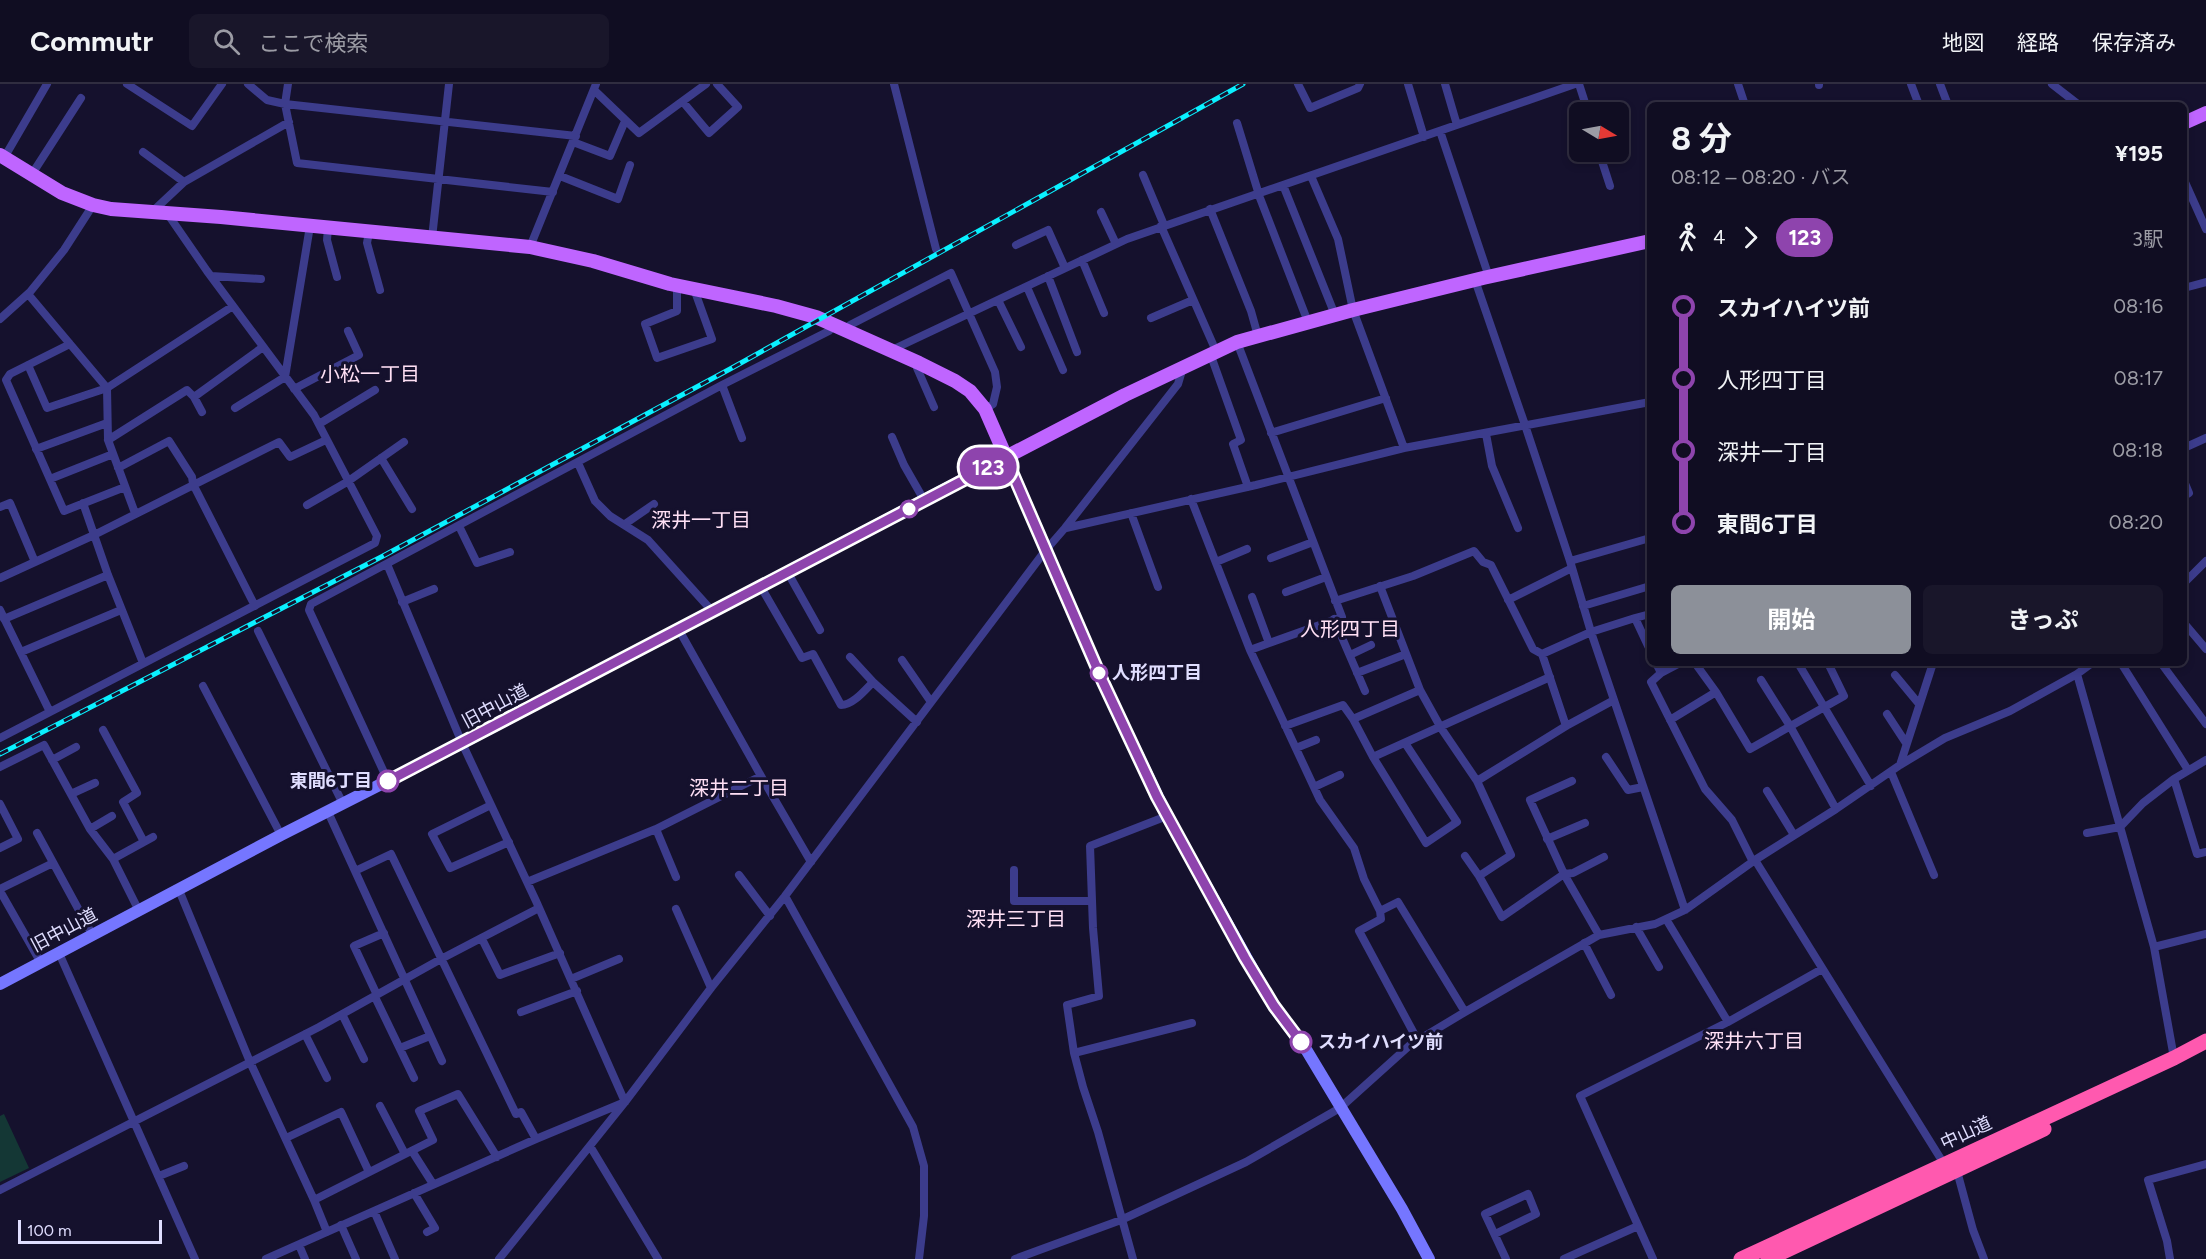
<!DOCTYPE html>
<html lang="ja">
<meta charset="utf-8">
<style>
:root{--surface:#100d22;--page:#19162a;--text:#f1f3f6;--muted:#9c9ca5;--line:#302d40;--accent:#8c9099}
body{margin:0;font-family:Figtree,"Noto Sans JP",sans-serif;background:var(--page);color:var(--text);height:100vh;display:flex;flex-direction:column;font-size:22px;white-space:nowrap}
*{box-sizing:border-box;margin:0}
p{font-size:20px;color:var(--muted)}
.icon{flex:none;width:33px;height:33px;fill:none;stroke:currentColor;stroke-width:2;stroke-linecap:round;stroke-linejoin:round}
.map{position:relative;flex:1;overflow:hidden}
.panel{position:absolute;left:1647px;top:18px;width:540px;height:564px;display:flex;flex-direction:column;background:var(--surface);border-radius:9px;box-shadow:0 3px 9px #0003,0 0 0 2px var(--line)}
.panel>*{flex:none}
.badge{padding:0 12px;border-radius:20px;font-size:21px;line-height:39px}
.needle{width:39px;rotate:100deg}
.tools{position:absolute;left:1569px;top:18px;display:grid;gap:12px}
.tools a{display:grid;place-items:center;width:60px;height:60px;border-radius:9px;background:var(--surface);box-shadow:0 3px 9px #0003,0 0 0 2px var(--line);font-size:30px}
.scale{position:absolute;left:18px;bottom:15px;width:144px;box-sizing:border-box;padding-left:6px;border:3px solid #e0deff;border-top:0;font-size:16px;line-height:21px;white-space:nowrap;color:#e0deff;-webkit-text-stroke:4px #15112d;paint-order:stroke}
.map>.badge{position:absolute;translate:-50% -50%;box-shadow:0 0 0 3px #fff}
.legs{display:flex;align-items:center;gap:9px;height:66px;padding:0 24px;font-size:20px}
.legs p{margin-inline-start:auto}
.head{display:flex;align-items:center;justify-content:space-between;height:102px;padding:0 24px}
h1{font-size:33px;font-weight:700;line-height:45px}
.cta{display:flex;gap:12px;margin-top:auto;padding:12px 24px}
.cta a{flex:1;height:69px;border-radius:9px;background:var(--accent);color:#fff;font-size:24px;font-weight:700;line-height:69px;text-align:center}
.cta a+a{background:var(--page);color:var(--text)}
ul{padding:0 24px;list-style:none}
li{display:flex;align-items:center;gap:21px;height:72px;font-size:22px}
li i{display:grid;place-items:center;width:9px;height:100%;margin:0 8px;background:currentColor}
li i::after{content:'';width:15px;height:15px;margin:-8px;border:4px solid;border-radius:50%;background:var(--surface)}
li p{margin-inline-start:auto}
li:first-child i{background:linear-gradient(#0000 50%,currentColor 0)}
li:last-child i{background:linear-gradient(currentColor 50%,#0000 0)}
header{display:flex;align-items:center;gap:36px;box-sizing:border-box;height:84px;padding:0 30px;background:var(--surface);border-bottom:2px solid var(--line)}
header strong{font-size:28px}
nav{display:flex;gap:33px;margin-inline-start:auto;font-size:21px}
.search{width:420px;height:54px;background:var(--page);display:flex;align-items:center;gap:15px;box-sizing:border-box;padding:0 21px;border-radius:9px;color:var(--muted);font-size:22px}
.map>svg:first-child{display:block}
.green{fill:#143735}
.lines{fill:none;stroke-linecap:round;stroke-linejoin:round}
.street{stroke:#3c3c8c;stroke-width:8}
.secondary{stroke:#7576ff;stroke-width:12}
.primary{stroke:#bf65ff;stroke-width:14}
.highway{stroke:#ff59af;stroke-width:15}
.rail-casing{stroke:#0af0ff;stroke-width:5}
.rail{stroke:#15112d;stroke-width:3;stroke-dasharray:9;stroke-linecap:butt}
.line-1-casing{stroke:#fff;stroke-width:14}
.line-1{stroke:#8e44ad;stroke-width:9}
.stop-1-dot{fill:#fff;stroke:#8e44ad;stroke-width:3}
.labels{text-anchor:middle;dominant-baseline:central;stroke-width:6;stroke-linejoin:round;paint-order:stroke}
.stop-label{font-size:18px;font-weight:bold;fill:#e0deff;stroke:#15112d;text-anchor:start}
.street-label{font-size:18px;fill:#e0deff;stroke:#15112d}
.neighbourhood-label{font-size:20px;fill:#ffe0f5;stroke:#15112d}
</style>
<header>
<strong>Commutr</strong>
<div class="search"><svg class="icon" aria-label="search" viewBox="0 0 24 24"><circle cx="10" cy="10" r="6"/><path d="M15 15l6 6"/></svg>ここで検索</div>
<nav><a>地図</a><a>経路</a><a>保存済み</a></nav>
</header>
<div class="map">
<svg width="2206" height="1175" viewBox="0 0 2206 1175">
<rect width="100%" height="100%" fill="#15112d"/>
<path class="green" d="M4,1030l25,54 -29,14v-66z"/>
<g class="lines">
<path class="street" d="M127,0l65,42 30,-42
M248,0l19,16 18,4 291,32
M288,0l-3,20 12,59 256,29
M894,0l42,165
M1298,0l12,24 48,-20 2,-4
M1408,0l16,53
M1445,0l12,41
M1579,0l9,28
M1738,0l7,21
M1819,0v1
M1911,0l8,21
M1940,0l8,21
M2052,0l27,21
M594,6l45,43 67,-49
M683,18l26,31 29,-26 -21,-23
M1237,39l23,75 48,124
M1440,47l49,146
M573,58l37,14 15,-35
M143,68l41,30
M1599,68l11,34
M4,74l43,-74
M32,90l49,-76
M1143,91l21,50
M560,92l58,23 12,-34
M1311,92l27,63 15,71 51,138
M2184,96l22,49
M1283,101l52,130
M1210,125l41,102 7,25
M152,128l32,-30 105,-60
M1101,128l15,32
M1161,142l55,125
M328,144l-1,12 10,37
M369,148l-2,11 13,47
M432,154l17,-154
M1016,161l32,-15 17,38
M530,163l66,-163
M1082,176l22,53
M211,192l50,3
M1048,192l29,76
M1475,196l50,145 45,136 21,71 94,278
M677,202v25l-32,13 12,34 55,-19 -18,-50
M1027,203l36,83
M2184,204l22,-6
M28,210l79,94 1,52 27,73
M998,216l23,47
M1151,234l42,-18
M0,235l30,-27 34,-42 29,-45
M845,246l5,-5 101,-52 44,99 2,15 -4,17 -8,5
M1237,258l105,275 -92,33
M70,260l-60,30 -4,6 58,131 61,-24
M894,267l2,-3 231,-109 448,-155
M1210,269l31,87 -8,4 15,43
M919,279l-2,5 17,39
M28,281l19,43 60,-20 126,-82
M722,301l20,53
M294,305l65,-34 -11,-24
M194,313l69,-50
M235,324l50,-31 25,-151
M319,340l56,-34
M1271,349l115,-35
M1486,350l6,32 26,62
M892,353l12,28 20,35
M108,356l79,-50 7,7 8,15
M2184,364l22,-10
M36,365l71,-26
M381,374l31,51
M578,379l17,38 15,15 38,24 65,72
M118,384l51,-27 23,36 1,7 62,122
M50,395l63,-25
M2184,397l5,12 -5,3
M1191,415l59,151 70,150 34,48 10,31 16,32 18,-9 67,110
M83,419l25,72 35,88
M307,421l40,-23 57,-40
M0,423l10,-4 25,59
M1131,429l27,74
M625,440l29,-20
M459,442l18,37 33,-11
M1066,444l190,-43 148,-37 246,-46
M1271,474l42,-16
M1570,477l80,-23
M1216,478l31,-13
M387,480l75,179 74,158 89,201
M788,489l32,57
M0,494l94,-43 185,-93 11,15 36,-17
M2184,499l22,-22
M1380,502l40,104 21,38 36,53
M761,503l41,71 11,-4 28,51c12,0 24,-15 32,-23
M1286,508l40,-15
M1252,513l17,46
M1508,516l64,-32
M1335,517l78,-25 61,-25 9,11 8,3 42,84 9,5 24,72
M402,518l32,-13
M1583,522l67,-20
M0,526l50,102
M1635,534l15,-4
M4,535l104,-44
M1334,535l31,72
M2184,539l22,26
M679,546l82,146
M258,547l85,173
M21,568l100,-42
M1542,570l49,-22 44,-14 15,32
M1350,571l21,-10
M850,573l23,25 44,40
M902,576l29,42
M1656,579l5,10 19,-10
M1695,579l21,29 34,57 94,-53 -16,-33
M1798,579l73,123
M2121,579l67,107
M2161,579l45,61
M1357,589l49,-19
M1661,589l-10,9 54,107 27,31 21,42
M2077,590l77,273 20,111
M1895,591l24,29
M1761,596l29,46 46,83
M203,602l78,149
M1887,630l19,29
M1353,635l67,-29
M1670,636l46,-28
M1285,642l58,-21 10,14 20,38
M103,646l34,63 -14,9 21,40
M0,654l375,-195 2,-7 -63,-121 -107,-144 -40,-58
M1405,659l52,79 -31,21 -53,-86 177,-80
M1296,664l20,-8
M1606,673l22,33 15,-3
M52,676l24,-13
M1900,681l33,-102
M0,683l44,-22 46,84 23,30 26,52
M1891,688l43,103
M2174,695l23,75 9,-2
M388,697l-79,-171 2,-6 411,-219 107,-54 5,-5
M1572,697l-42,19 34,74 35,61
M1314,703l26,-12
M1767,707l27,44
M71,710l24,-11
M0,720l18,35 -18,9
M491,721l-59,29 18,34 59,-26
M328,728l114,249
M90,745l22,-13
M656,745l20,48
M37,749l56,103
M2087,749l33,-6 23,-24 31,-24 32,-19
M1547,755l38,-16
M1465,772l14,20
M1604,773l-31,16 -9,1 -62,43 -23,-41 32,-21 -34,-74 89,-55 48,-26
M113,775l40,-22
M1755,776l189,304
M1014,786v31h78
M355,787l36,-17 125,260 5,-2 15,27
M739,791l31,41
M527,798l129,-53 105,-53 50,86
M0,805l53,-26
M179,806l71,172 64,138 13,32
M0,807l41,72
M785,812l128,231 11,39v50l-5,43
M676,825l35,79
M1380,827l1,8 -22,12 59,110
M1666,835l62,103
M1636,843l23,40
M482,855l18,36 60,-22
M1584,859l27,52
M2154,863l52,-13
M59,869l136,306
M571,895l48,-20
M377,911l-23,-49 30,-13
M375,913l39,81
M521,928l56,-21
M342,930l22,45
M305,950l22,44
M400,964l30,-12
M1074,969l118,-30
M380,1022l25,48
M286,1054l55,-26 28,60
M590,1062l68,113
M412,1067l21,33
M1957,1087l16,59 11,29
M159,1092l25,-10
M0,1106l319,-163 122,-68 98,-51
M414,1109l21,35 -8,4
M314,1116l119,-60 -14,-29 39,-17 39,63
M374,1127l21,48
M341,1141l15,34
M1495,1150l41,-20 -8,-20 -43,20 21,45
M299,1161l6,14
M266,1175l270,-120 89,-37
M499,1175l126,-157 86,-114 74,-92 260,-345 20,-23 113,-144 5,-17
M1015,1175l106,-39 125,-58 94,-54 70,-63 55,-33 134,-77 56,-11 30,-14 70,-50 81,-51 64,-44 45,-27 65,-27 67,-37 15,-11
M1133,1175l-35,-127 -15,-45 -9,-34 -7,-48 32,-9 -6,-68 -3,-82 77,-30
M1564,1175l74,-33
M1653,1175l-73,-163 148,-74 94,-53
M2170,1175l-3,-18 -19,-61 58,-16"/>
<path class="secondary" d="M0,900l281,-149 181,-92 544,-286 97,225 64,134 107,191 33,44 95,158 27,50"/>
<path class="primary" d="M2184,39l22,-10
M0,71l62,38 31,12 18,4 110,8 309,30 63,14 77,23 106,22 40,11 103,46 36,18 15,10 15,18 21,48 119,-62 112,-53 116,-32 130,-32 167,-37"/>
<path class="highway" d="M1741,1175l433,-201 32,-17
M1768,1175l276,-130"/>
<defs>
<path id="rail" d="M0,670l383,-198 347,-187 513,-285"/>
</defs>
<use href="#rail" class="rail-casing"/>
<use href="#rail" class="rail"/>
</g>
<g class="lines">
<defs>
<path id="line-1" d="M388,697l618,-323 97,224 54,115 88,161 29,48 27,36"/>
</defs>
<use href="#line-1" class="line-1-casing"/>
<use href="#line-1" class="line-1"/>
</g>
<g class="stop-1-dot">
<circle cx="909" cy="425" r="8"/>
<circle cx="1099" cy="589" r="8"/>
<circle cx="388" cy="697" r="10"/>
<circle cx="1301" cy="958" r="10"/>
</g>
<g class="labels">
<g class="stop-label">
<text x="1112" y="589">人形四丁目</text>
<text x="372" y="697" text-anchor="end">東間6丁目</text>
<text x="1318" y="958">スカイハイツ前</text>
</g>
<g class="street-label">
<text transform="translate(495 622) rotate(-28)">旧中山道</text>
<text transform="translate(64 846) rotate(-28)">旧中山道</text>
<text transform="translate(1966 1049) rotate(-25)">中山道</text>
</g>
<g class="neighbourhood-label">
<text x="370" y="290">小松一丁目</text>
<text x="701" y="436">深井一丁目</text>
<text x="1350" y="545">人形四丁目</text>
<text x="739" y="704">深井二丁目</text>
<text x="1016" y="835">深井三丁目</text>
<text x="1754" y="957">深井六丁目</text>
</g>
</g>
</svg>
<div class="tools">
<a><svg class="needle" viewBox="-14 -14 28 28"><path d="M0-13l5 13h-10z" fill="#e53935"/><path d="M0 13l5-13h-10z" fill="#9c9ca5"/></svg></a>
</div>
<div class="scale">100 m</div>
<b class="badge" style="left:988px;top:383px;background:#8e44ad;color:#fff">123</b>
<section class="panel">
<div class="head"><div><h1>8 分</h1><p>08:12 – 08:20 · バス</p></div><b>¥195</b></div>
<div class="legs"><svg class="icon" aria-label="walk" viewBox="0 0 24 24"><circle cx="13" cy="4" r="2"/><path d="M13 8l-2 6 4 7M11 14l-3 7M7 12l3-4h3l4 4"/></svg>4<svg class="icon" aria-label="forward" viewBox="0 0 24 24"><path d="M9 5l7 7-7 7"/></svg><b class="badge" style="background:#8e44ad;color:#fff">123</b><p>3駅</p></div>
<ul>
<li><i style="color:#8e44ad"></i><b>スカイハイツ前</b><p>08:16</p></li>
<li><i style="color:#8e44ad"></i><span>人形四丁目</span><p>08:17</p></li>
<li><i style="color:#8e44ad"></i><span>深井一丁目</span><p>08:18</p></li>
<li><i style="color:#8e44ad"></i><b>東間6丁目</b><p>08:20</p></li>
</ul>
<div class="cta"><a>開始</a><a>きっぷ</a></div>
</section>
</div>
